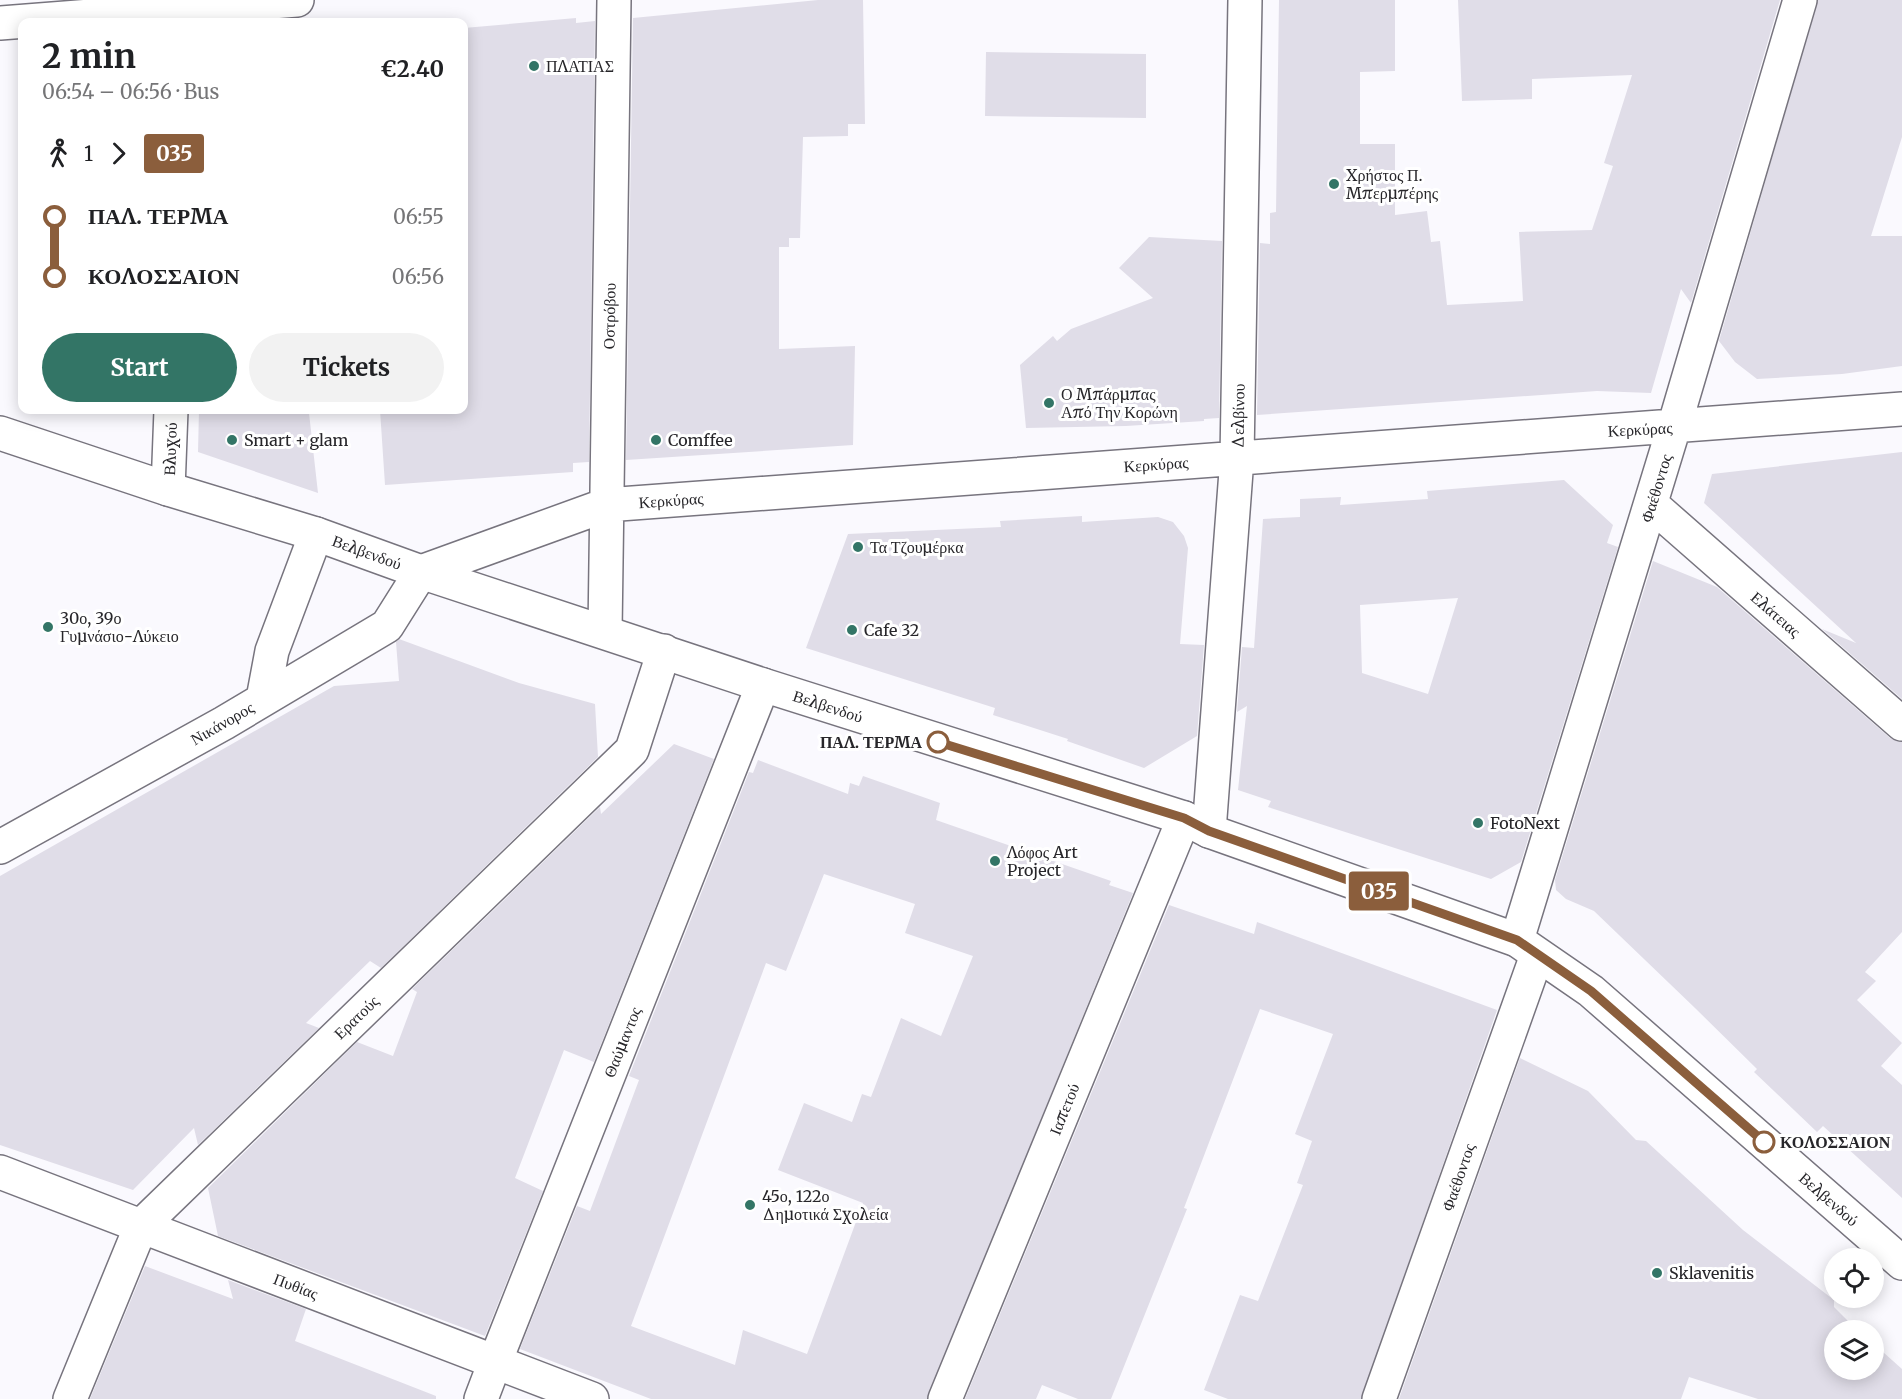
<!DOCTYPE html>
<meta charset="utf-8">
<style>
:root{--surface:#fff;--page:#f2f2f2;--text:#202124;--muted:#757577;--accent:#337566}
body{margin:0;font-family:Merriweather,serif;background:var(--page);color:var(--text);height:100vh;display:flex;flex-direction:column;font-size:22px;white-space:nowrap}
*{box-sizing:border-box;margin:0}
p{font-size:20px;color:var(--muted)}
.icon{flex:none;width:33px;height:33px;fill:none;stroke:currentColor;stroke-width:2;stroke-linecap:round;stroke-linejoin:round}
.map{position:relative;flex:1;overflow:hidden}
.sheet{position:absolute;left:18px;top:18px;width:450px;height:396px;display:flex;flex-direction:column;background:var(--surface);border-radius:12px;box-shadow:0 3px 15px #0003}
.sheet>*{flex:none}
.badge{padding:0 12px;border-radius:4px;font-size:21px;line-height:39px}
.buttons{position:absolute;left:1824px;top:1248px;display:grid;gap:12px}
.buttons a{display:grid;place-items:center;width:60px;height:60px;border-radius:50%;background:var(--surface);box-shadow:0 3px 15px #0003;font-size:30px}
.map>.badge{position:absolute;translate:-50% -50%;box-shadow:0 0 0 3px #fff}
.legs{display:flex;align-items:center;gap:9px;height:66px;padding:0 24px;font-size:20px}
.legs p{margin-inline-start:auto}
.summary{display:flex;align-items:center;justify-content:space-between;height:102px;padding:0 24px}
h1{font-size:33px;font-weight:700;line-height:45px}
.button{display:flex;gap:12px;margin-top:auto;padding:12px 24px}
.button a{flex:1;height:69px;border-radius:36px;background:var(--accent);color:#fff;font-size:24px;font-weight:700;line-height:69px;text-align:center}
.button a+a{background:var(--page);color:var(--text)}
ul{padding:0 24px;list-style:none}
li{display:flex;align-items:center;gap:21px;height:60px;font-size:22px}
li i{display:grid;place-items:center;width:9px;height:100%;margin:0 8px;background:currentColor}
li i::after{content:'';width:15px;height:15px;margin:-8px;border:4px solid;border-radius:50%;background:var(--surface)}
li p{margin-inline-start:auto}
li:first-child i{background:linear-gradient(#0000 50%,currentColor 0)}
li:last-child i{background:linear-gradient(currentColor 50%,#0000 0)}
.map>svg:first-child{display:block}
.building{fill:#e0dde8;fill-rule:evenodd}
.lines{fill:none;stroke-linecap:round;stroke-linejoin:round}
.pedestrian-casing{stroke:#77747e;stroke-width:36}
.minor-casing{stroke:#77747e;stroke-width:36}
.tertiary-casing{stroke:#77747e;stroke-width:36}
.pedestrian{stroke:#fff;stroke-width:33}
.minor{stroke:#fff;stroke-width:33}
.tertiary{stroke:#fff;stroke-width:33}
.line-1-casing{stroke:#fff;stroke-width:14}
.line-1{stroke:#8b5e3c;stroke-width:9}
.poi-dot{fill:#337566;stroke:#fff;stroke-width:2}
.stop-1-dot{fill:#fff;stroke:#8b5e3c;stroke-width:3}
.labels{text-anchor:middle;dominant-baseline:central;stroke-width:6;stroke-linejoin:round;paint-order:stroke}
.poi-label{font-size:16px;fill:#27262a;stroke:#fff;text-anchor:start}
.street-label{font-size:16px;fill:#27262a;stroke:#fff}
.stop-label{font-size:16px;font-weight:bold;fill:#27262a;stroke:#fff;text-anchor:end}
</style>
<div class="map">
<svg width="1902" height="1399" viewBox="0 0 1902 1399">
<rect width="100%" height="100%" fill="#faf9fe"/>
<path class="building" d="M818,0h45l2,124h-17v12l-45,1 -3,101h-11v9h-10v102l76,-3 -2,99 -227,15 7,-442z
M1279,0h116v71l-35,1v72h35v71l32,-4 4,31 9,-1 7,64 76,-4 -4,-69 73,-2 21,-64 -9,-3 28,-88 -100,4v20l-70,2 -4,-101h322l-89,303 -10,-14 -30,104 -54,-2 -340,24 3,-172 10,1v-31l6,-1z
M1818,0h84v137l-31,99h31v130l-60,8 -85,5 -22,-17 -16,-21z
M576,18v5l19,-2 -6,441 -16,1v9l-188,13 -5,-75h84v-382z
M986,52l160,2v64l-161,-2z
M1149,237l73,4 -3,177 -15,1v2l-78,5 -100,2 -6,-63 33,-29 4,5 14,-12 82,-31 -34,-30z
M199,410h95l1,3h14l9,80 -120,-41z
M1902,452v247l-80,-70 34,14 -152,-140 8,-29z
M1564,480l49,45 -6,18 11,4 -97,315 -30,17 -223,-72 3,-6 -33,-11 9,-84 -10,6 5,-65 12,1 9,-129 37,-2v-18l41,-2 -1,8 88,-6 -1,-8zM1458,598l-30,96 -66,-21 -2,-68z
M1082,516v6l76,-5 15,5 11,14 4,12 -8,96 24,1 -7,91 -53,32 -77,-27 1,-2 -75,-24 2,-7 -189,-60 42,-114 153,-7 -1,-6z
M1653,561l64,26 173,151 12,4v190l-37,40 11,9 -19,19 45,43 -21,23 21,19v113l-79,-72 -6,6 -63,-60 3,-3 -62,-61 -101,-97 -28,-12 -10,-9 -1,-10z
M399,639l120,44 76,21 3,53 -217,211 -11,-7 -64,62 13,5 -121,117 -4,-17 -61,62 -133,-45v-269l334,-190 65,-5 -3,-39z
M674,744l40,15 -120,303 -30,-12 -49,128 28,13 -58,145 -267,-100 -10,-48 149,-146 36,14 24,-64 -5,-3 188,-182 1,7z
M758,760l90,34 2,-11 9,3 4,-10 77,27 -4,17 175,61 -2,4 24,8 -206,506h-276l-131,-50 57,-143 13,5 49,-131 -10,-4 120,-304 4,1zM824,874l91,30 -10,29 68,23 -32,80 -40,-18 -30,79 -9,-3 -10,28 -48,-19 -26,67 85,33 -56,151 -64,-24 -8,35 -104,-39 135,-363 20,8z
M1169,905l85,29 3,-12 240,88 -136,389h-133l-24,-9 36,-95 18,6 45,-116 -6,-2 15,-42 -17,-7 38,-100 -73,-25 -76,199 3,1 -76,190h-33l-36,-14 -6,14h-71z
M1520,1058l68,33 48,49 10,1 97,89 91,70v7l23,23h-23v40h40v-26l28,25v30h-144l-69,-22 -8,22h-282z
M145,1266l88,33 -5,-19 78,29 -11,32 141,55v3h-346z"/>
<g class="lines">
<defs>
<path id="pedestrian" d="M263,699l9,-48 44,-117
M0,847l224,-124 163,-97 34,-54
M495,1362l268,-677"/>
<path id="minor" d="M0,23l297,-23
M168,489l3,-79
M1651,504l251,220
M421,572l185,-67 1296,-96
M605,632l9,-632
M1209,831l28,-373 8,-458
M1517,940l157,-513 126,-427
M0,1172l592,227
M70,1399l71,-173 491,-476 32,-99
M481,1399l14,-37
M945,1399l239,-581
M1379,1399l158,-444"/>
<path id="tertiary" d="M0,433l168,56 148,45 105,38 342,113 421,133 25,13 308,109 74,51 311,272"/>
</defs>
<use href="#pedestrian" class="pedestrian-casing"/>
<use href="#minor" class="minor-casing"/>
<use href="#tertiary" class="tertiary-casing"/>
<use href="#pedestrian" class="pedestrian"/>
<use href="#minor" class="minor"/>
<use href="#tertiary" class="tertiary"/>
</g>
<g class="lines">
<defs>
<path id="line-1" d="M938,742l246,76 25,13 308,109 74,51 173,151"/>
</defs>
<use href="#line-1" class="line-1-casing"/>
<use href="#line-1" class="line-1"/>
</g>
<g class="poi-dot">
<circle cx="534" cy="66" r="6"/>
<circle cx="1334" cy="184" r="6"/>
<circle cx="1049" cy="403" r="6"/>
<circle cx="232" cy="440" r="6"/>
<circle cx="656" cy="440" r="6"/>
<circle cx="858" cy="547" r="6"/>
<circle cx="48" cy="627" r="6"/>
<circle cx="852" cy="630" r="6"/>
<circle cx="1478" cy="823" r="6"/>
<circle cx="995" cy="861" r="6"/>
<circle cx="750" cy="1205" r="6"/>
<circle cx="1657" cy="1273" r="6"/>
</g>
<g class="stop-1-dot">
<circle cx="938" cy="742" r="10"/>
<circle cx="1764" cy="1142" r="10"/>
</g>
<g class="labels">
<g class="poi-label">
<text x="546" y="66">ΠΛΑΤΙΑΣ</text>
<text x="1346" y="175">Χρήστος Π.<tspan x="1346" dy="18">Μπερμπέρης</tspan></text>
<text x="1061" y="394">Ο Μπάρμπας<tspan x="1061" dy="18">Από Την Κορώνη</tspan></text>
<text x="244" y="440">Smart + glam</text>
<text x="668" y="440">Comffee</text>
<text x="870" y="547">Τα Τζουμέρκα</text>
<text x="60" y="618">30ο, 39ο<tspan x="60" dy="18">Γυμνάσιο-Λύκειο</tspan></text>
<text x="864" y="630">Cafe 32</text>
<text x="1490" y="823">FotoNext</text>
<text x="1007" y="852">Λόφος Art<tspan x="1007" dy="18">Project</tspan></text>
<text x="762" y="1196">45ο, 122ο<tspan x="762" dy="18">Δημοτικά Σχολεία</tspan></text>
<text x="1669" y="1273">Sklavenitis</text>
</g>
<g class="street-label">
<text transform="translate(609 316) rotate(-89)">Οστρόβου</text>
<text transform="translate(1238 416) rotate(-89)">Δελβίνου</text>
<text transform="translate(1640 429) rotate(-3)">Κερκύρας</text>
<text transform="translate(170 449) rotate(-88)">Βλυχού</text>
<text transform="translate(1156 464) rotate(-4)">Κερκύρας</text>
<text transform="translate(1656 488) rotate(-73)">Φαέθοντος</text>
<text transform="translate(671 500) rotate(-4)">Κερκύρας</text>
<text transform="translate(367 552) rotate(20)">Βελβενδού</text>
<text transform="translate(1776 614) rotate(41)">Ελάτειας</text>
<text transform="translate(828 706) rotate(18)">Βελβενδού</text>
<text transform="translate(222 723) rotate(-30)">Νικάνορος</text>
<text transform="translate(356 1017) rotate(-44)">Ερατούς</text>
<text transform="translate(622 1042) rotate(-68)">Θαύμαντος</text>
<text transform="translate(1064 1109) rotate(-68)">Ιαπετού</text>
<text transform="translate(1458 1177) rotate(-71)">Φαέθοντος</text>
<text transform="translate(1829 1199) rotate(41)">Βελβενδού</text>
<text transform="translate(296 1286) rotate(21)">Πυθίας</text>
</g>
<g class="stop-label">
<text x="922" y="742">ΠΑΛ. ΤΕΡΜΑ</text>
<text x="1780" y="1142" text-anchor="start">ΚΟΛΟΣΣΑΙΟΝ</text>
</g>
</g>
</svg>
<div class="buttons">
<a><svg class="icon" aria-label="locate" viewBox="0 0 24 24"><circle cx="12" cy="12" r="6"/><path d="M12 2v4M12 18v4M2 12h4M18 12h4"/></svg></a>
<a><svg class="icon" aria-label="layers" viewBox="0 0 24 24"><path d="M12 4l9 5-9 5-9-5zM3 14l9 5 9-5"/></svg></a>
</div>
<b class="badge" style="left:1379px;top:891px;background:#8b5e3c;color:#fff">035</b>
<section class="sheet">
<div class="summary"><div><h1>2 min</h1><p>06:54 – 06:56 · Bus</p></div><b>€2.40</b></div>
<div class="legs"><svg class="icon" aria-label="walk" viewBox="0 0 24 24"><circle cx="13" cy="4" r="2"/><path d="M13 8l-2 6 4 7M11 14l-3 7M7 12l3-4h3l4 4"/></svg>1<svg class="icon" aria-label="forward" viewBox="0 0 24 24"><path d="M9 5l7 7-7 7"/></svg><b class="badge" style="background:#8b5e3c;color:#fff">035</b></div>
<ul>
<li><i style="color:#8b5e3c"></i><b>ΠΑΛ. ΤΕΡΜΑ</b><p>06:55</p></li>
<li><i style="color:#8b5e3c"></i><b>ΚΟΛΟΣΣΑΙΟΝ</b><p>06:56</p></li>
</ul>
<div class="button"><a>Start</a><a>Tickets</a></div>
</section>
</div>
